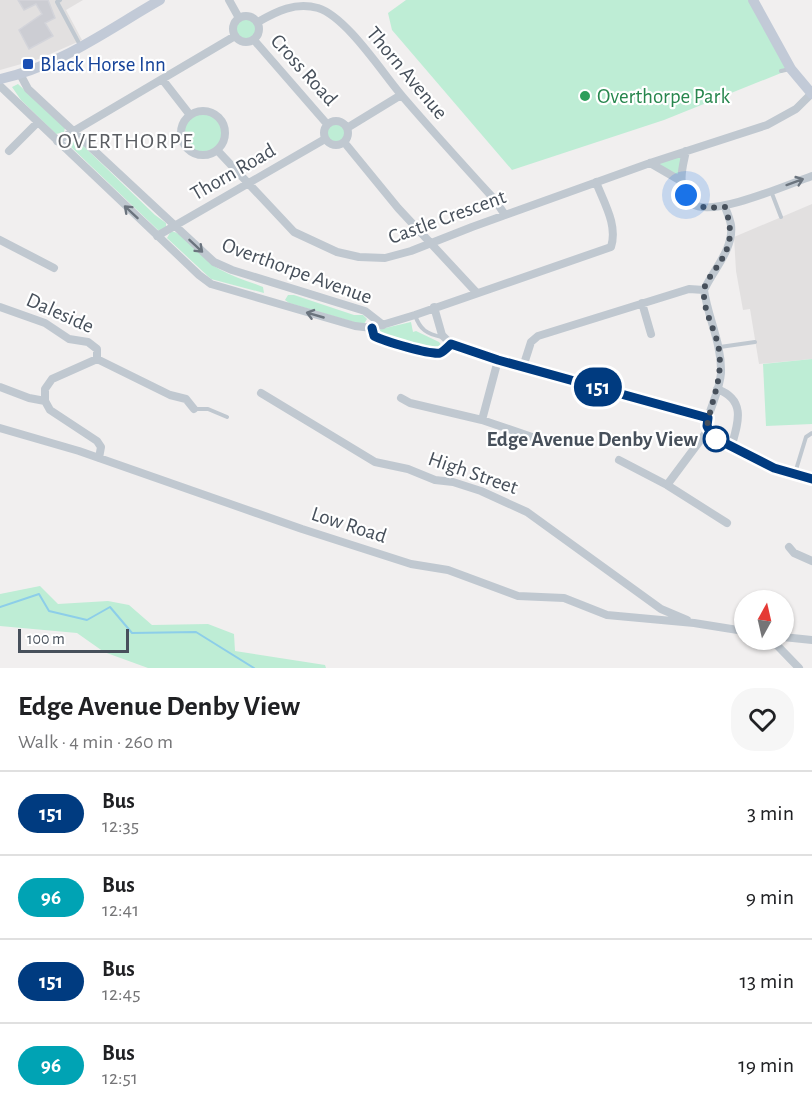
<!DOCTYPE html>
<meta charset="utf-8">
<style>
:root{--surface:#fff;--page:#f6f6f6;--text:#202124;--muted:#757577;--line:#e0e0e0}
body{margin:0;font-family:"Alegreya Sans",sans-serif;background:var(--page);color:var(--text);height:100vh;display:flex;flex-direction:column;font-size:22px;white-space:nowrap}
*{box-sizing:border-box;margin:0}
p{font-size:20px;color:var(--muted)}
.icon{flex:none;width:33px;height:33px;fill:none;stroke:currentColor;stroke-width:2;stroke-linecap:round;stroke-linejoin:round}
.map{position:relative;height:668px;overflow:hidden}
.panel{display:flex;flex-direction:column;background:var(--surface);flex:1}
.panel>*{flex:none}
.badge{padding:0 12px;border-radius:20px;font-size:21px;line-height:39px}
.needle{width:39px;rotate:8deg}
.controls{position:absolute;left:734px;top:590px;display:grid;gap:12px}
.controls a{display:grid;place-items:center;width:60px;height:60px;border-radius:50%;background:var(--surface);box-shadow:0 2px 4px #0004;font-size:30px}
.scale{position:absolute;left:18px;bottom:15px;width:111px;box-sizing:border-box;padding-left:6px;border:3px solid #47505b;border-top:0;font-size:16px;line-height:21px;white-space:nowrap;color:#47505b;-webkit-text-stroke:4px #fff;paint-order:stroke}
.you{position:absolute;width:30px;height:30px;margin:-15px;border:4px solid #fff;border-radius:50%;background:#1a73e8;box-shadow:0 0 0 9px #1a73e833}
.map>.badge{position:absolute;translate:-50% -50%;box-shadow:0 0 0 3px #fff}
.round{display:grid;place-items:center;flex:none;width:63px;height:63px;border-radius:24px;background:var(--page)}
.summary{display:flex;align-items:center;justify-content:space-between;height:102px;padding:0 18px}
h1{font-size:28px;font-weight:700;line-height:45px}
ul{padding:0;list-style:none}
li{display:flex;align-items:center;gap:18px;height:84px;padding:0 18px;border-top:2px solid var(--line)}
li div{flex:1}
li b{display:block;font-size:22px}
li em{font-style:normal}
li .badge{min-width:66px;font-weight:700;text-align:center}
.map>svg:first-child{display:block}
.education{fill:#e2e0e0}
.green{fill:#beedd5}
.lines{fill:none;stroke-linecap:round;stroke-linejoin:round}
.stream{stroke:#8dcee9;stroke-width:2}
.building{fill:#cccdd3;stroke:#d3d4da;stroke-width:1.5}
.lane{stroke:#c0c8d0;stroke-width:4}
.street{stroke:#c0c8d0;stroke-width:8}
.secondary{stroke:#c2cad7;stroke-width:10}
.oneway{stroke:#6b747e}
.line-casing{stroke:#fff;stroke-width:14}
.line{stroke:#003b80;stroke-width:9}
.walk{stroke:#47505b;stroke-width:6;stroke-dasharray:0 10.8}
.transit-dot{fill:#1a4fb4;stroke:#fff;stroke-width:2}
.leisure-dot{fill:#2e9e5b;stroke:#fff;stroke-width:2}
.stop-dot{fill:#fff;stroke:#003b80;stroke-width:3}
.labels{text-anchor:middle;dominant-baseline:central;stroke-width:4.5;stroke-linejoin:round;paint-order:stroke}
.transit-label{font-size:21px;fill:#164399;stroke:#fff;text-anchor:start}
.street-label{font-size:21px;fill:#47505b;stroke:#fff}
.leisure-label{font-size:21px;fill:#27864d;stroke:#fff;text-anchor:start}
.stop-label{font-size:21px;font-weight:bold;fill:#47505b;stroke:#fff;text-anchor:end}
.neighbourhood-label{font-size:22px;letter-spacing:1.5px;fill:#5b5e63;stroke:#fff}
</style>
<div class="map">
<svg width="812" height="668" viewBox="0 0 812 668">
<rect width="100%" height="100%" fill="#f1efef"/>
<path class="education" d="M0,0h83l-17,10 16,30 -43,19 -39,11z
M812,204v155l-53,5 -9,-55 -7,1 -7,-39 -2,-34z"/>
<path class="green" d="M406,0h347l38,69 -127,51 -152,50 -120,-140 -4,-17z
M233 29a13 13 0 1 1 26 0a13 13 0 1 1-26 0Z
M18,84l47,44 -1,4 -8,2 -35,-34 -9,-13z
M181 133a22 22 0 1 1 44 0a22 22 0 1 1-44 0Z
M324 133a12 12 0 1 1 24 0a12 12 0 1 1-24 0Z
M73,136l82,79 11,8v4l-7,4 -88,-84h-3l-1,-8z
M686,151l-5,30 -31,-18z
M171,231c17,3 32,30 48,38 14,8 29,12 44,18l1,6 -53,-14 -44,-41z
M288,295h6l60,20h9l4,4 -3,5 -7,-1 -68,-20 -4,-3z
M411,322l2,10 3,-1 23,11 3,4 -6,3 -58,-15 3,-5z
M812,359v65l-46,2 -3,-62z
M40,586l18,18 50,-3 21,4 23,20 56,-1 26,10 1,17 90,14 1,3h-178l-44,-16 -27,-19 -77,-7v-32z"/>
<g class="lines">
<path class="stream" d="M0,607l39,-13 10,17 38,9 23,-13 22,26 64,-1 58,36"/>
</g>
<path class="building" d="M18,0h30l7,18 -10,5 8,13 -24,13 -10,-19 23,-16 -6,-10 -12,6z"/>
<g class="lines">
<path class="lane" d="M60,0l-3,2 23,43
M781,71l9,-2
M771,191l10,26
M415,315c5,15 12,19 27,22
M720,347l35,-5
M195,409h13l19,8
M795,473l11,-36 6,-4"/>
<path class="street" d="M229,0l10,18
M233 29a13 13 0 1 1 26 0a13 13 0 1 1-26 0Z
M258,22c19,-11 37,-20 60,-14 29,9 65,66 85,89 30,35 61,69 92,103l10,15
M254,40l73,84
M20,74l8,15 186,173 18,8 133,41 18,14
M162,79l28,36
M0,86l199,189 12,9 144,42 17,2 43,-13 196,-68c7,-22 -7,-44 -15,-65
M181 133a22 22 0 1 1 44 0a22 22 0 1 1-44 0Z
M324 133a12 12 0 1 1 24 0a12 12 0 1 1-24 0Z
M347,128l54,-33
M57,141l178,-105
M344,142l54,66 78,84
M217,150l77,82 43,20 22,5 26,1 26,-7 61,-24 178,-64 117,-38 29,-16 15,-15
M9,151l29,-29
M686,151c-2,10 -6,23 -4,32 2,8 5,16 11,21 19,14 96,-20 119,-28
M650,163l31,18
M157,236l168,-97
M0,240l54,28
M704,290c9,-20 30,-41 27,-65 -1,-6 -4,-13 -6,-18
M642,303l9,31
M0,307l45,16 24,16 19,3 9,7v10
M434,307l8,28 9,9 47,16 210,58 -1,8 6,11 61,31 38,11
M372,328l2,8 10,4 50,13h6l11,-9
M523,367l8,-25 7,-6 151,-47 15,1c4,28 18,54 17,83 -1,15 -9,31 -13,45
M0,387l29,11 16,3
M717,389c30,11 21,34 14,59
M261,393l114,69 33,7 27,11 18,2 28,9 46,21 134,97 26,11
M401,398l9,5 72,17 16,-60
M482,420l53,18
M0,428l79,23 223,78 109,35 37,6 70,26 46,2 43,17 87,8 50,8
M99,458l2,-11 -4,-6 -47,-31 -5,-9v-12l7,-10 45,-20 73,36 16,4 8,10
M619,460l48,25 60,38
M667,485l41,-55
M789,547l5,6 18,8
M783,637l29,3
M771,639l28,29"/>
<path class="secondary" d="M753,0l38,69 21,25
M0,79c58,-12 109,-50 160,-79"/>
</g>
<defs><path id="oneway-shaft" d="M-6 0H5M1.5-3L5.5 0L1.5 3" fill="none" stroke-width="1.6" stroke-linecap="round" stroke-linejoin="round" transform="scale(1.5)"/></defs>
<g class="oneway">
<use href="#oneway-shaft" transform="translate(795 182) rotate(-20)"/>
<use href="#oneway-shaft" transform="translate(131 212) rotate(-137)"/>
<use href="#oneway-shaft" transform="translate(196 246) rotate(43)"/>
<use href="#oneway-shaft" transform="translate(315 315) rotate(-164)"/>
</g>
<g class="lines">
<defs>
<path id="line" d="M372,328l2,8c10,5 56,19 66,17 3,-1 8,-6 11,-9l47,16 210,58 -1,8 6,11 61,31 38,11"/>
</defs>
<use href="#line" class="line-casing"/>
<use href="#line" class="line"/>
<path class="walk" d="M686,195c12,15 21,13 39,12 9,27 6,41 -11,64 -4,6 -10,13 -10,21 -1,20 12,38 15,58 4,28 -7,49 -12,76l6,11 3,2"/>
</g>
<rect class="transit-dot" x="22" y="58" width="12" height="12" rx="3"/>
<circle class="leisure-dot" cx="585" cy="96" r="6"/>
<circle class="stop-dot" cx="716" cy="439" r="12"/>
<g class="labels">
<g class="transit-label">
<text x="40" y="64">Black Horse Inn</text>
</g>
<g class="street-label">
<text transform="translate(304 70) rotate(48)">Cross Road</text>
<text transform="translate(407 73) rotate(50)">Thorn Avenue</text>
<text transform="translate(233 172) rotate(-30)">Thorn Road</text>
<text transform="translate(447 217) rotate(-20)">Castle Crescent</text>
<text transform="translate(297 271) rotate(20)">Overthorpe Avenue</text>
<text transform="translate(60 313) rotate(24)">Daleside</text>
<text transform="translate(473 473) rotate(19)">High Street</text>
<text transform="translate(349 525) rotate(18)">Low Road</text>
</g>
<g class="leisure-label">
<text x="597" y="96">Overthorpe Park</text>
</g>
<g class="stop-label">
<text x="698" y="439">Edge Avenue Denby View</text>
</g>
<g class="neighbourhood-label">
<text x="126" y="141">OVERTHORPE</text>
</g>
</g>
</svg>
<div class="controls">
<a><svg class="needle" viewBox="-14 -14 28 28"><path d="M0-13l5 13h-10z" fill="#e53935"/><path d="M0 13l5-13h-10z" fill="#757577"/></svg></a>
</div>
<div class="scale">100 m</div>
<div class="you" style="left:686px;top:195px"></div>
<b class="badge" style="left:598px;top:387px;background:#003b80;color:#fff">151</b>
</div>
<section class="panel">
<div class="summary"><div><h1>Edge Avenue Denby View</h1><p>Walk · 4 min · 260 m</p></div><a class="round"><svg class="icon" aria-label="heart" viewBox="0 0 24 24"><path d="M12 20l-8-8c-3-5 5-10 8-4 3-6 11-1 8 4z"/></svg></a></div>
<ul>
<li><span class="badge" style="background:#003b80;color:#fff">151</span><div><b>Bus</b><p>12:35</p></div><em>3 min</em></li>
<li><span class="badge" style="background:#00a3b4;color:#fff">96</span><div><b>Bus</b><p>12:41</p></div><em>9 min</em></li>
<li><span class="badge" style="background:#003b80;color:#fff">151</span><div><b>Bus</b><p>12:45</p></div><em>13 min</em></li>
<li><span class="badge" style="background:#00a3b4;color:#fff">96</span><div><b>Bus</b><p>12:51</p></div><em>19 min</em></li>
</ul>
</section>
